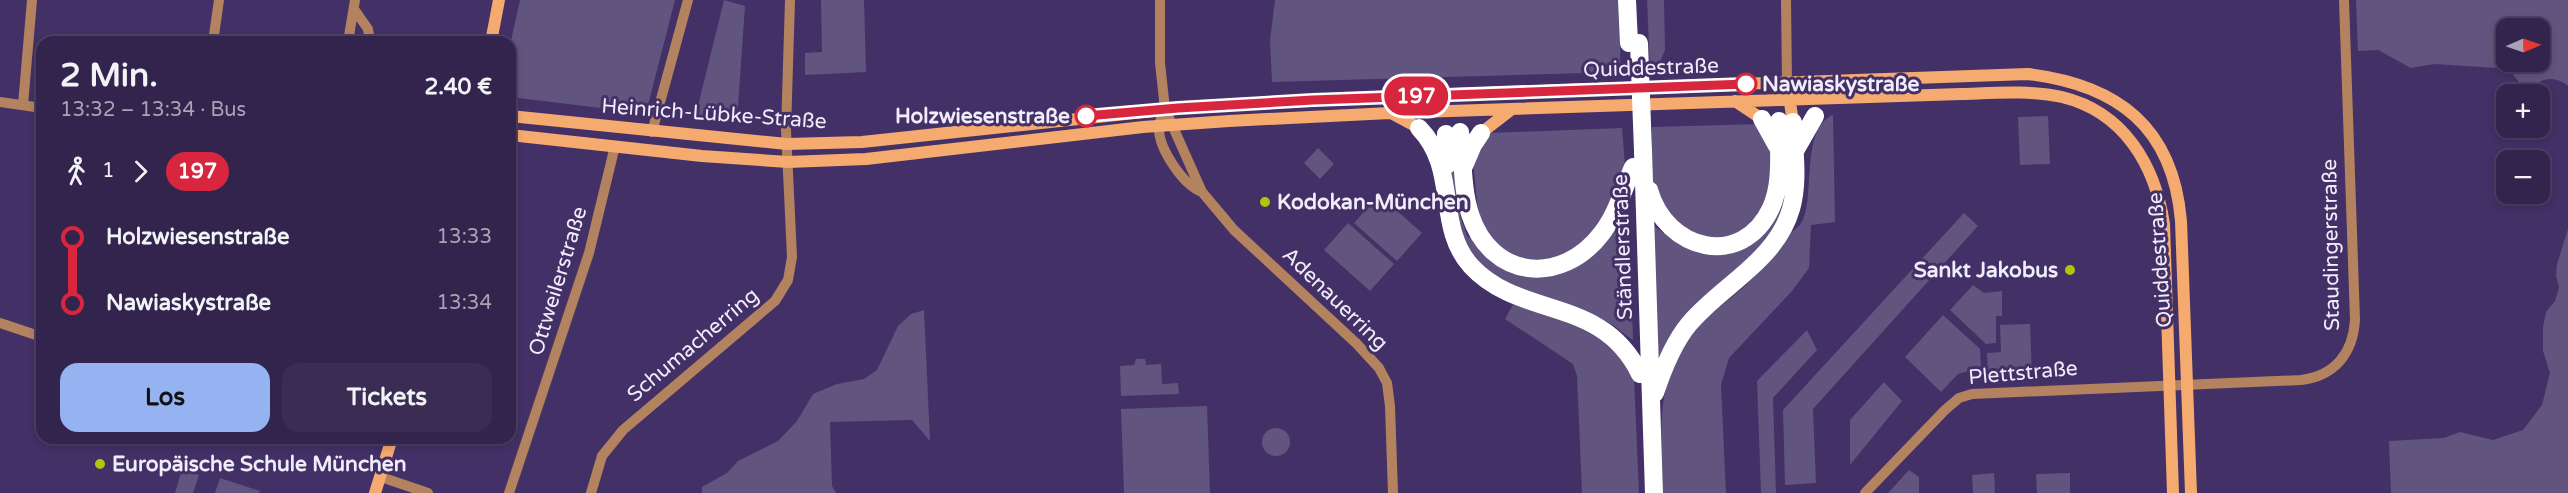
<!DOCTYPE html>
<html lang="de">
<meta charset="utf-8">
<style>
:root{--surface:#32244c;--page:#3a2c53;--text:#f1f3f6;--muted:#a8a4b5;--line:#4d4164;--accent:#95b2f1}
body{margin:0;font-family:"Varela Round",sans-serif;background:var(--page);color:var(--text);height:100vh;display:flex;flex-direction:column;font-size:22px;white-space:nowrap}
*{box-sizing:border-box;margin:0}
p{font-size:20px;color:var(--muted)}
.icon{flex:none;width:33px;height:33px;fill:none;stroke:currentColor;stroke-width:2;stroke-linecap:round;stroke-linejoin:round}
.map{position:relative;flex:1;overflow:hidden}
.details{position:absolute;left:36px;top:36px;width:480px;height:408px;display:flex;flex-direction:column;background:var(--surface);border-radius:18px;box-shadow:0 3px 9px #0003,0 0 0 2px var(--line)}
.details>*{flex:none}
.badge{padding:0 12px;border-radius:20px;font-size:21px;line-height:39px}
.needle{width:39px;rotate:88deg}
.fabs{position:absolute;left:2496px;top:18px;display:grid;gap:12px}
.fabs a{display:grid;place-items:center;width:54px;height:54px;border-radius:12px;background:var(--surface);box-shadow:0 3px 9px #0003,0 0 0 2px var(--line);font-size:30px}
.map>.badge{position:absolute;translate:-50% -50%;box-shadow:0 0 0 3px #fff}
.legs{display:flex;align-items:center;gap:9px;height:66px;padding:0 24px;font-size:20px}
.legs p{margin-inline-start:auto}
.summary{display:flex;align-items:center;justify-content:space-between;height:102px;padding:0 24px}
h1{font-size:33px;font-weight:700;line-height:45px}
.button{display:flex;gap:12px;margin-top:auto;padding:12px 24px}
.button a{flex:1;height:69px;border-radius:18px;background:var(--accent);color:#111;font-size:24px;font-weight:700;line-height:69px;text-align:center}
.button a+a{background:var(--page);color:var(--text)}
ul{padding:0 24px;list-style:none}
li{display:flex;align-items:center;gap:21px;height:66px;font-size:22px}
li i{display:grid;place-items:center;width:9px;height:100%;margin:0 8px;background:currentColor}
li i::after{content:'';width:15px;height:15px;margin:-8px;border:4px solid;border-radius:50%;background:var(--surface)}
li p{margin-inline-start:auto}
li:first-child i{background:linear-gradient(#0000 50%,currentColor 0)}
li:last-child i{background:linear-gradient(currentColor 50%,#0000 0)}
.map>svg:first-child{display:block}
.green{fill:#61547e;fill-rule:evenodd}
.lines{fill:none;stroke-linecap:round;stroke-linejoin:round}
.street{stroke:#b38360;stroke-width:10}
.secondary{stroke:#f5aa70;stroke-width:12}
.highway{stroke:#fff;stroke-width:18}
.highway-bridge{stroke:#fff;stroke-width:18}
.line-1-casing{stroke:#fff;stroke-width:14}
.line-1{stroke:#d7263d;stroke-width:9}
.stop-1-dot{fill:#fff;stroke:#d7263d;stroke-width:3}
.poi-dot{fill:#afc508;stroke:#433066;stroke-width:2}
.labels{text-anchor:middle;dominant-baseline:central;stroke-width:6;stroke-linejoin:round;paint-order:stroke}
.street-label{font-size:21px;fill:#f0ecfa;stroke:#433066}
.stop-label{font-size:21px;font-weight:bold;fill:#f0ecfa;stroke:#433066;text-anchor:start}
.poi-label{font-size:21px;font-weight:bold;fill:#f0ecfa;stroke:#433066;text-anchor:start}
</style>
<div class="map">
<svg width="2568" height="493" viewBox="0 0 2568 493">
<rect width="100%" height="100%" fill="#433066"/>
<path class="green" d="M520,0h155l-28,109 -5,4 -132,-16v-52z
M724,0l21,6 -8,115 -41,-7z
M821,0h43l2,72 -61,3v-22l17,-1z
M1275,0h346l-1,72 -348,10 -2,-42z
M1647,0h17l1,50 -8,19 -7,1z
M2356,0h212v86c-11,-9 -26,-10 -35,2h-9l-14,-17 -13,-3 -63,-4 -23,4 -33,-18 -20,1zM2540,28v34h-34v-34z
M1833,115l2,107 -24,3 -2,43 -17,23 -63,67 -8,27 5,108h-63c-1,-53 -9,-111 25,-155 16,-20 39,-36 58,-53 17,-16 30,-34 45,-52 4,-4 9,-7 12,-13 12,-29 -2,-92 30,-105z
M2048,116l2,48 -30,1 -2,-48z
M1762,124c8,16 11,31 11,50 -1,28 -25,65 -56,66 -14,0 -32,-11 -45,-15l-20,-42v-56z
M1622,128l3,37 -4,24 -33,51 -35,20 -37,-1 -27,-20 -11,-28 -5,-49 15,-29z
M1449,133l12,85 6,18 63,40 85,-47 14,-19 4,130c-7,-4 -14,-11 -22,-16 -49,-26 -124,-30 -150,-87 -12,-25 -11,-75 -12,-104z
M1318,148l16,16 -14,15 -16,-16z
M1784,182l3,15 -12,34 -115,125 -3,-1 -4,-130 29,21 47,4z
M1379,195l43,38 -25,28 -43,-38z
M1964,213l14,13 -165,183 3,74 -31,2 -2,-75z
M1348,223l46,41 -24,27 -46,-41z
M2568,229v264h-177l-2,-52 55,-3 16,-6 33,8 30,-10 19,-25 8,-32 -7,-22v-24l3,-15 9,-11 4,-14 -3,-11 1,-12z
M1973,285l11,8 18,-2v25h-6v27l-10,1 -36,-34z
M1515,301l92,35 27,41 5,116h-57l-5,-117 -4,-12 -68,-45z
M924,310l6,131 -18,-21 -82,2 2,64 4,7h-134v-6l25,-14 11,-12 40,-20 19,-20 16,-27 24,-10 27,-5 13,-9 21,-44 13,-12z
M1943,315l37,34 1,19 -23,6 -17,18 -36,-35z
M2030,324l2,52 -44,2 -1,-25 14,-1 -1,-27z
M1807,330l10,20 -44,48 3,95h-15l-4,-112z
M1136,359h9l1,6 15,-1 1,20 16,-1 1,11 -58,2 -1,-30 14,-1z
M1884,382l18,19 -52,64v-45z
M1207,406l3,87h-86l-3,-84z
M1262 442a14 14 0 1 1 28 0a14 14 0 1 1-28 0Z
M182,469l17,6 -6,18h-18z
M1909,470l10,7v16h-31z
M1994,473l1,20h-22l-1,-18z
M2070,473v20h-33l-1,-19z
M220,478l40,13 -1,2h-44z"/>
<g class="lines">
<path class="street" d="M1160,0v63l5,46 37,83 32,38 123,114 22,24 8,15 3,23 3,87
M1786,0l1,83
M354,9l14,20 2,13
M213,42l6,-42
M348,42l7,-42
M0,102l42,6
M23,105l9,-105
M1165,109c-2,5 -6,12 -6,18 -1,21 24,58 43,65
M652,132l36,-132
M0,323l42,14
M381,477l47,16
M509,493l80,-240 26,-107
M591,493l11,-37 21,-26 152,-129 13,-21 4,-23 -6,-127 4,-130
M1865,493l80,-83 14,-12 13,-4 329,-14c34,-4 52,-27 54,-60l-11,-320"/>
<path class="secondary" d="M491,42l8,-42
M1787,83l6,39
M1735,101l27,18
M1391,113l28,15
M510,116l277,28 75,-2 329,-35 203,-11 634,-22c90,11 145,53 153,147l10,272
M1481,133l31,-24
M510,135l192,21 86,6 78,-3 277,-32 86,-6 161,-8 571,-19c33,-1 68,-4 101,3 62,15 93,68 102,127l9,269
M375,493l17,-55"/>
<path class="highway" d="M1627,0l2,43
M1762,119l15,27
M1419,128c40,41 16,98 52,138 50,54 131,29 169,108
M1460,132c3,27 2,57 10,82 21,66 92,72 132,19 15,-20 21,-43 31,-66
M1446,134l1,31
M1643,151l11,342
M1795,151l20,-35
M1464,166l9,-21 8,-12
M1649,190c17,61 93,80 122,18 12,-26 7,-59 8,-87
M1655,393c8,-24 18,-50 34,-69 33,-39 87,-63 102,-115 8,-27 3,-59 2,-87"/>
<path class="highway-bridge" d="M1639,43l4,108"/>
</g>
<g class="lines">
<defs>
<path id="line-1" d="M1086,116l92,-8 135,-8 433,-16"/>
</defs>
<use href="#line-1" class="line-1-casing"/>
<use href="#line-1" class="line-1"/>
</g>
<g class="stop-1-dot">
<circle cx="1746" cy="84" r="10"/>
<circle cx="1086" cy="116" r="10"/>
</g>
<g class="poi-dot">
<circle cx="1265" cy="202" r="6"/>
<circle cx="2070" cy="270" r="6"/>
<circle cx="100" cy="464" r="6"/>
</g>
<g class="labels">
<g class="street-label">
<text transform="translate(1651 68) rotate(-2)">Quiddestraße</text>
<text transform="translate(714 114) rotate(4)">Heinrich-Lübke-Straße</text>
<text transform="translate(2331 245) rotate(-91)">Staudingerstraße</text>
<text transform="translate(1623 247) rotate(-92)">Ständlerstraße</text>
<text transform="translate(2160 260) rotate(-94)">Quiddestraße</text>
<text transform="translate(558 281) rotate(-73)">Ottweilerstraße</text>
<text transform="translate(1335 299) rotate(44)">Adenauerring</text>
<text transform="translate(693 345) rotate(-40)">Schumacherring</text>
<text transform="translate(2023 373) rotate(-5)">Plettstraße</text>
</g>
<g class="stop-label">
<text x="1762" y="84">Nawiaskystraße</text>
<text x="1070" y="116" text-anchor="end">Holzwiesenstraße</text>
</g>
<g class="poi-label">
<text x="1277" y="202">Kodokan-München</text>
<text x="2058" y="270" text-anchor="end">Sankt Jakobus</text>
<text x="112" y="464">Europäische Schule München</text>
</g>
</g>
</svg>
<div class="fabs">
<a><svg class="needle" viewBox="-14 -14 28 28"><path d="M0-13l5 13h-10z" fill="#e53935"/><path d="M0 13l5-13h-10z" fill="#a8a4b5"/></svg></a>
<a>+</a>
<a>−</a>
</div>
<b class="badge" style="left:1416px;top:96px;background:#d7263d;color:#fff">197</b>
<section class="details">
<div class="summary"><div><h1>2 Min.</h1><p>13:32 – 13:34 · Bus</p></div><b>2.40 €</b></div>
<div class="legs"><svg class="icon" aria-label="walk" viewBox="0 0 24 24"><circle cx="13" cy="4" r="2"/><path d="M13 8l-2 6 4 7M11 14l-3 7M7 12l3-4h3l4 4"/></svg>1<svg class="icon" aria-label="forward" viewBox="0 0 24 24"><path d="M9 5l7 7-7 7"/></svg><b class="badge" style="background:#d7263d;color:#fff">197</b></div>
<ul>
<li><i style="color:#d7263d"></i><b>Holzwiesenstraße</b><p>13:33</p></li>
<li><i style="color:#d7263d"></i><b>Nawiaskystraße</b><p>13:34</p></li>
</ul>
<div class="button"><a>Los</a><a>Tickets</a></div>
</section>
</div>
